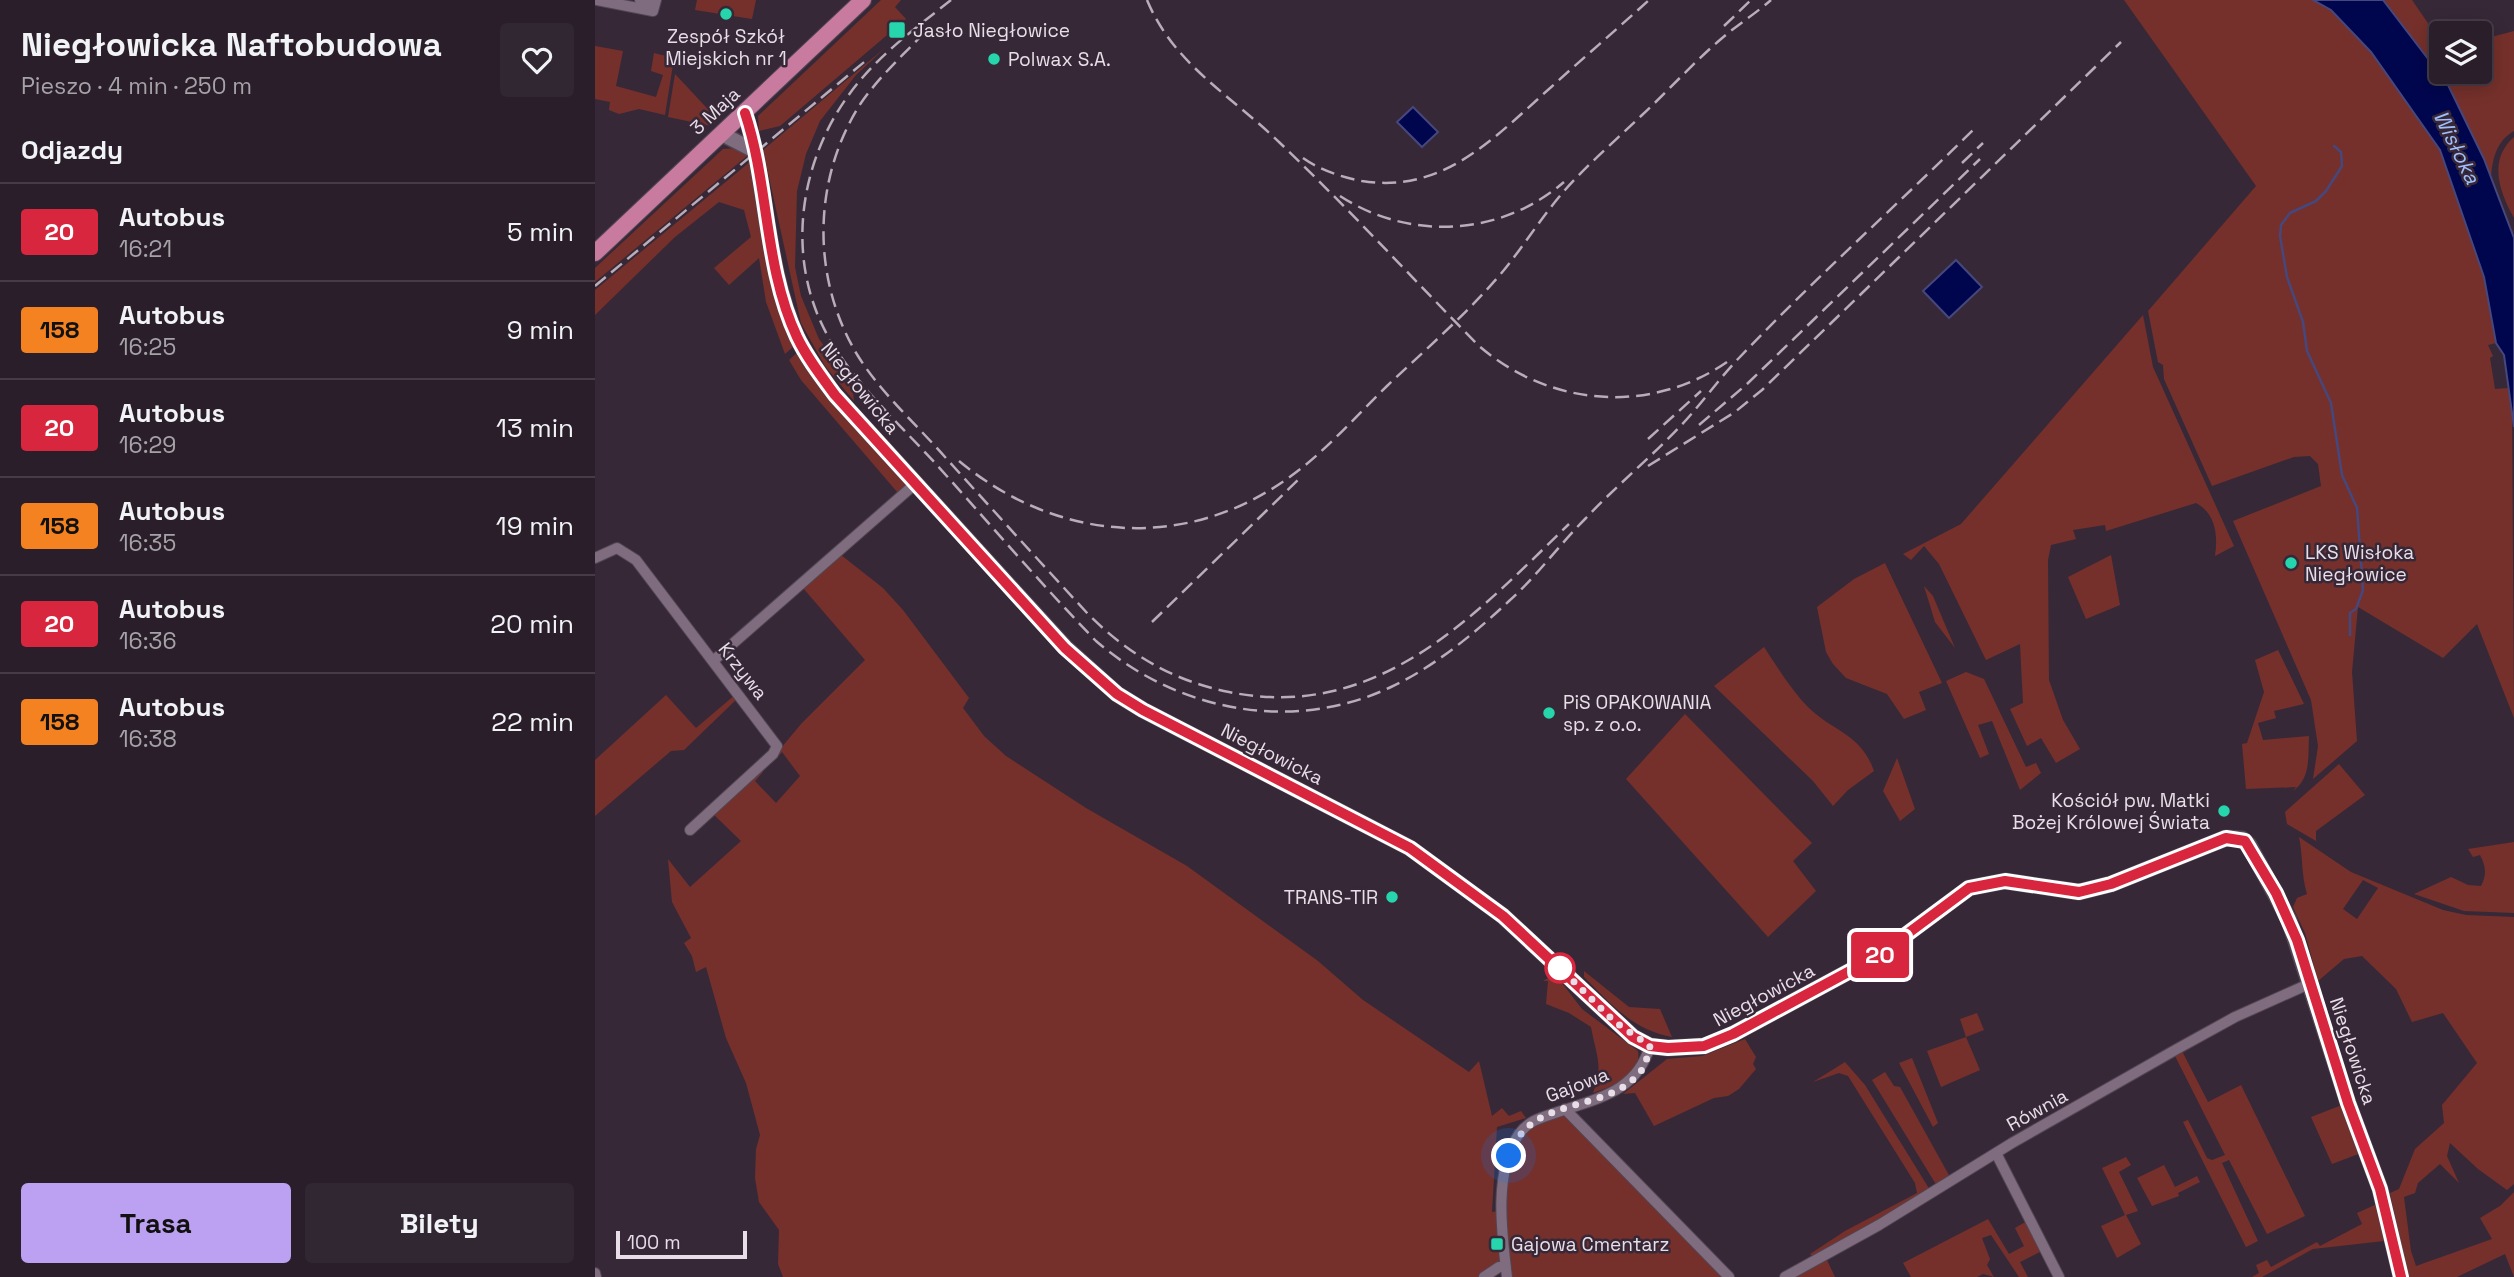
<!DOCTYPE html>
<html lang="pl">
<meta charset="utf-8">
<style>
:root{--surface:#291e2a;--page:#312732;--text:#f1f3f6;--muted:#a5a2a8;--line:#453c47;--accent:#bca0f2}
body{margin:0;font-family:"Space Grotesk",sans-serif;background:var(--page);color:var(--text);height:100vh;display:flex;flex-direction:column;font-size:26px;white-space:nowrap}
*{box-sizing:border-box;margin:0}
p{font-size:23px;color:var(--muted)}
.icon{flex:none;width:38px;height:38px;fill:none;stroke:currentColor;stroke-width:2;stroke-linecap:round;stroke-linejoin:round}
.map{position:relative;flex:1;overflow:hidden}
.drawer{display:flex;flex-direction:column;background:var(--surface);width:595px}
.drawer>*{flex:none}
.badge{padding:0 14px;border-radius:5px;font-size:24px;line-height:46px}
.tools{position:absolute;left:1834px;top:21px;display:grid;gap:14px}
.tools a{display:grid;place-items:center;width:63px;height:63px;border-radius:7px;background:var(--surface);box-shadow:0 4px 18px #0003,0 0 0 2px var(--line);font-size:35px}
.scale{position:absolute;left:21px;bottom:18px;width:131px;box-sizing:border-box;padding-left:7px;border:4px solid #e8dee8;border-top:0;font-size:19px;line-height:24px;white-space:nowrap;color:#e8dee8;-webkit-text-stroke:5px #372838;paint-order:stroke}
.you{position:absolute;width:35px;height:35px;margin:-18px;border:5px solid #fff;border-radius:50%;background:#1a73e8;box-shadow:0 0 0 10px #1a73e833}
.map>.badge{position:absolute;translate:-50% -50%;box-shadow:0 0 0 4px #fff}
h2{padding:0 21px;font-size:26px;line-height:63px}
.round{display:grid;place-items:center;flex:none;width:74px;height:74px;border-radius:7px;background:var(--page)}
.summary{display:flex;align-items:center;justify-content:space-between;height:119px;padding:0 21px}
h1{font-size:33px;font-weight:800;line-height:52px}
.button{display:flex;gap:14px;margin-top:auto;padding:14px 21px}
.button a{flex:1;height:80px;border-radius:7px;background:var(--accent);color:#111;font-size:28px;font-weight:800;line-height:80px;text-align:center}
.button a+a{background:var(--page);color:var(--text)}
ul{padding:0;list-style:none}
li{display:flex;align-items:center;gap:21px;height:98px;padding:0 21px;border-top:2px solid var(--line)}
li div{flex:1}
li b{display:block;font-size:26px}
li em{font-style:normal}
li .badge{min-width:77px;font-weight:700;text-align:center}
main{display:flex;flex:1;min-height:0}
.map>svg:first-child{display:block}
.green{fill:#75302b;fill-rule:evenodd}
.water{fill:#00064e;stroke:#46477c;stroke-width:2}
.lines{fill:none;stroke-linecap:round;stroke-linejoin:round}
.stream{stroke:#46477c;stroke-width:2.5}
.street-casing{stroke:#534653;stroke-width:12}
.secondary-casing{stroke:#534653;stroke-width:17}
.primary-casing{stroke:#534653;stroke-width:18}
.street{stroke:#7f6d7f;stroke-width:10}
.secondary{stroke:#7f6d7f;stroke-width:14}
.primary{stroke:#c97b9f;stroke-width:16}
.rail{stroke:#b8adb9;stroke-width:2.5;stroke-dasharray:14 7;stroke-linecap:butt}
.line-casing{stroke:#fff;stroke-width:16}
.line{stroke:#d7263d;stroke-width:10}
.walk{stroke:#e8dee8;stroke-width:7;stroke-dasharray:0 12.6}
.poi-dot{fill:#27d5ad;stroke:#372838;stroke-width:2.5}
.stop-dot{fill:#fff;stroke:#d7263d;stroke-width:3.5}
.labels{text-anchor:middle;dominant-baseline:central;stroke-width:5;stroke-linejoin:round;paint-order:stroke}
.poi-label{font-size:19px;fill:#e8dee8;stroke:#372838;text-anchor:start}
.street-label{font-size:19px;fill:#e8dee8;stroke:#372838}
.water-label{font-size:21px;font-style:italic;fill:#a0befc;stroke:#372838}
</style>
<main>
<section class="drawer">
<div class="summary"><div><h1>Niegłowicka Naftobudowa</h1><p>Pieszo · 4 min · 250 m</p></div><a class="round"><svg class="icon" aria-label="heart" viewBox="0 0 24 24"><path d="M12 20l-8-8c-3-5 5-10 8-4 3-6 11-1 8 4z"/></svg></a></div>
<h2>Odjazdy</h2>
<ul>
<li><span class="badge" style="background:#d7263d;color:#fff">20</span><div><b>Autobus</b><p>16:21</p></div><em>5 min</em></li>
<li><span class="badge" style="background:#f58220;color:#111">158</span><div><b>Autobus</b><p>16:25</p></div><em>9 min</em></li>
<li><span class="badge" style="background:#d7263d;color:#fff">20</span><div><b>Autobus</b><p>16:29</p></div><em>13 min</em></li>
<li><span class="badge" style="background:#f58220;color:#111">158</span><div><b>Autobus</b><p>16:35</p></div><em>19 min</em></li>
<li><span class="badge" style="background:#d7263d;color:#fff">20</span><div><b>Autobus</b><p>16:36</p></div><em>20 min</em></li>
<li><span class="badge" style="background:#f58220;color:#111">158</span><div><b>Autobus</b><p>16:38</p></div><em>22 min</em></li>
</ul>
<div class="button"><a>Trasa</a><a>Bilety</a></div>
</section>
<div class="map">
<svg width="1919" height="1277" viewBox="0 0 1919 1277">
<rect width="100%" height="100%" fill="#372838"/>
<path class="green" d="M102,0h59l-4,19 -57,-9z
M286,0h20l-6,7 11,12 -126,107 -21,5 -1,-15z
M1529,0h189l18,9 40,43 69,98 44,127 12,66 -8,2 5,11 -3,2 5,31 13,-1 4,19 2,311 -37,-94 -34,34 -85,-51 -6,65 5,69 -44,38 5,-33 -7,-46 -78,-179 88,-35 -3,-22 -8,-8 -16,1 -82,29 -48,-107 -1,-14 -5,-3 -10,-51 108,-125z
M1788,0h29l29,42v30h39v-32l34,-9v100c-18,10 -22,29 -23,48l-43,-94z
M0,46l28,5 -7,35 40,11 7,-22 -12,-4 3,-18 20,5 -9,57 -26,-6 -20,5 -10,-4 1,-8 -15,-3z
M291,47l-30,28 -36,46 -14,33 -9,37 -2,76 6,29 18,43 33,45 2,17 -29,-35 -24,-43 -38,-173z
M80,74l43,46 -7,6 -43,-9z
M1919,137v81c-15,-27 -26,-58 0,-81z
M145,148l7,8 -152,126v-14l128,-119z
M156,161l43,185 -9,8 -19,-52 -7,-44 -30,27 -15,-17 37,-31 -7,-27 -25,-8 -44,35 -80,78v-25z
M1548,315l10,52 81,179 -19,10c3,-21 1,-42 -19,-53l-90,28 -1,-6 -32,5 3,9 -25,6 -3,15 1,120 14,40 17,29 -24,14 -15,-25 -14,8 -17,-37 13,-6 -3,-59 -34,16 -47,-96 -15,-18 -13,14 -8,-6 58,-30z
M203,352l109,131 -9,10 -97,-113 -12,-20z
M246,555l42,33 20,22 66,88 -6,10 21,28 22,20 80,52 101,58 131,95 45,39 106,72 10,-11 13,55 10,-8 7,8 12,-5 5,7 -29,9 -5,85 7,-1 1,52 -20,14h-697l-5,-13 1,-34 -20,-28 -4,-24 1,-29 4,-14 -14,-52 -20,-45 -20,-71 -10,5 -4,-16 -8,-13 7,-5 -19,-36 -4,-43 22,28 51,-46 -29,-28 48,-45 3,4 -8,9 21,22 24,-27 -18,-24 -9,10 -2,-2 30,-36 64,-64 -62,-72z
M1516,555l9,50 -34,14 -18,-42z
M1290,563l57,120 -23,9 7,18 -22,9 -17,-25 -41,-16 -13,-14 -7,-12 -9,-45 37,-28z
M1329,586l9,10 22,52 -20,-26z
M1169,647c14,21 27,43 45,61 25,24 52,26 65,63l-26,19 -15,16 -20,-25 -99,-95z
M1683,650l26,54 -30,7 2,7 -18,5 5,17 46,-4c-1,21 2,42 -16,55l3,-4 -50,2 -4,-45 5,-1 17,-51 -9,-32z
M1371,672l18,7 42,88 10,-4 5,10 -21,17 -28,-69 -14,4 11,29 -9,4 -34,-77z
M141,694l3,3 -55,53 -13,1 -76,65v-56l71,-65 30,33z
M1090,714l127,129 -19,18 23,30 -48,46 -142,-158z
M1302,758l18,51 -15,12 -17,-30z
M1744,764l26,31 -49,36v10l-29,-17 -2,-12z
M1704,837l52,35 92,38 23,5 48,2v267l-7,6 -29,-21 -28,-26 -3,13 12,27 -19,-19 -22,19 -3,10 -11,4 7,54 5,15 76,-27 -12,-21 20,-12 14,-14v85l-9,-23 -48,23h-49l-18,-84 9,-4 16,-40 29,-26 -2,-18 35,-42 -34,-50 -31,9 -16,-33 -34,-33 -18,3 -26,22 -13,-48 -12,-26 4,-9 10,-4c-6,-20 -4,-38 -8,-57zM1768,880l15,8 -21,31 -14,-10z
M1919,842v71l-50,-2 -50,-17 37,-17 17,8 13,1c6,-12 5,-19 -1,-31l-7,2 -5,-8z
M989,971l45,36 31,2 12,28c-39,-7 -61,-33 -88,-60z
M960,974l27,35 56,42c4,26 -26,35 -45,42 11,-27 3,-38 -2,-66l-22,-14 -23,-9 2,-23h-5z
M1382,1013l7,17 -18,7 14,33 -39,17 -14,-36 39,-14 -6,-18z
M1150,1039l11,18 -3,7 3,5 -17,20 -11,7 -14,2 -60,28 -19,-33 -12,1 44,-35 35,-3z
M1587,1051l26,51 33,-17 64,131 -38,18 -38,-74 -7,3 36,78 -12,6 -63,-125 5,-2 19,38 5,2 13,-5 -50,-99z
M1317,1058l26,65 -5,4 -34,-64z
M1250,1062l20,23 65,105 -116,68 -4,-4 35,-23 72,-38 -2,-10 -67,-107 -9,-3 -26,9z
M1290,1072l9,14 6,1 50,90 -13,9 -65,-106z
M1747,1105l19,48 -29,11 -21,-47z
M968,1113l163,164h-214c-4,-38 -16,-119 17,-148 9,-8 23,-11 34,-16z
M1531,1157l5,8 -12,7 19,39 -12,4 15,29 -24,14 -16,-32 24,-11 -23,-47z
M1569,1165l11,22 22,-11 3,6 -22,11 1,3 -27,10 -15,-28z
M1782,1204l7,37 -71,8 -51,28h-10l7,-4 -3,-8 11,-5 4,7 46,-25 3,4 42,-22 -5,-11z
M1393,1219l21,35 15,-8 -9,-18 12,-7 27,56 -14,-25 -20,10 8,15h-9l-28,-42 -9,3 8,21 -3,6 7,12 -11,-3 -6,3h-66l-8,-14z
M1231,1258l9,19h-45z"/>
<path class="water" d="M1718,0h70l65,85 36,74 30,79v189l-10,-72 -8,-12 -12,-66 -44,-127 -69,-98 -40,-42z
M818,107l25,25 -16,15 -25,-25z
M1361,260l26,27 -33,31 -26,-27z"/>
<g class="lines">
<path class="stream" d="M1739,146l7,6 1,14 -16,25 -10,10 -26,12 -9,12 -1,11 7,41 16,45 4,29 24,52 11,72 15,33 6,82 -7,19 -6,4v22"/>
<defs>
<path id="street" d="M2,0l56,11 3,-11
M45,0l15,3
M0,558l22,-10 19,12 141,186 -4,8 -83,76
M118,661l202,-177
M970,1109l164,168
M1401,1153l63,124
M0,1273l1,4
M889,1277l15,-10h7
M912,1277c-5,-42 -14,-105 12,-143 9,-13 21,-16 36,-21 42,-15 81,-20 95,-67
M1190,1277l94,-52 133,-82 165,-94 58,-32 76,-34"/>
<path id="secondary" d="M150,113c23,73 20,154 52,224 10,21 24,39 38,58l230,252 52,47 26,16 267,138 93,68 130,121 17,9 18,2 36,-2 29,-12 143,-77 93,-69 36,-7 74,11 32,-8 115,-46 16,1 7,6 40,75 59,183 32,86 21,88
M127,134l31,16"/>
<path id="primary" d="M0,253l268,-253"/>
</defs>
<use href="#street" class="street-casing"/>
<use href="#secondary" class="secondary-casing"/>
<use href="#primary" class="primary-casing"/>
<use href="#street" class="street"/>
<use href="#secondary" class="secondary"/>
<use href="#primary" class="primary"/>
<path class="rail" d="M356,0c-30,24 -63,48 -88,77 -65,74 -83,186 -28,271 27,42 67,79 101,116 53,59 105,120 160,177 81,70 196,93 295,46 43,-20 84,-54 118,-86 28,-25 50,-56 77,-83 32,-34 69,-64 101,-99 17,-19 33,-41 51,-60 75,-79 157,-152 235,-229
M552,0c27,65 85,96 133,143 68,65 132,135 198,202 71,62 172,70 249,17
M1129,26l27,-26
M330,32c-22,23 -46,45 -64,71 -49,76 -50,176 -3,253 23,37 58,68 87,101 47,52 95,105 143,157 40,40 85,67 141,78 148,30 244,-75 340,-168
M708,158c17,12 38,19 59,23 81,13 132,-43 187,-92 33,-30 67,-59 100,-89
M1367,163l21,-20
M745,196c69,45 160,41 224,-14
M0,286l274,-228
M1104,425l48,-41 233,-225
M1053,439l53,-48
M364,461c98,81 227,92 332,15 35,-25 65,-60 96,-90 40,-38 82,-74 117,-116 21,-26 39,-55 61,-80 23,-26 51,-50 76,-74 27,-25 52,-53 80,-77 16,-14 34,-25 50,-39
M1053,466l87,-54 27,-22 359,-348
M557,622l146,-142"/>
</g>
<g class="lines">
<defs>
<path id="line" d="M150,113c24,72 19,154 52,224 10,21 24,39 38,58l230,253 52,46 26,16 267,138 93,68 130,121 17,9 18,2 36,-2 29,-12 143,-77 93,-69 36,-7 74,11 32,-8 115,-46 19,3 31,52 21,47 51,163 32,86 21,88"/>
</defs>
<use href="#line" class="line-casing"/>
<use href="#line" class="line"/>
<path class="walk" d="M914,1156c22,-64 97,-40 132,-85 5,-7 7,-17 9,-25l-35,-24 -60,-59 5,5"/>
</g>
<g class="poi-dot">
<circle cx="131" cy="14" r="7"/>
<rect x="293" y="21" width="18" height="18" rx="3.5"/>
<circle cx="399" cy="59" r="7"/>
<circle cx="1696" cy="563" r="7"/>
<circle cx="954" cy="713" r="7"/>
<circle cx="1629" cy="811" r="7"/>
<circle cx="797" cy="897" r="7"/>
<rect x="895" y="1237" width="14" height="14" rx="3.5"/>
</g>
<circle class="stop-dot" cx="965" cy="968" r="14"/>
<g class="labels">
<g class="poi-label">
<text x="318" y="30">Jasło Niegłowice</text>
<text x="131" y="36" text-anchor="middle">Zespół Szkół<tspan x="131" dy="22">Miejskich nr 1</tspan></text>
<text x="413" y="59">Polwax S.A.</text>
<text x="1710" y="552">LKS Wisłoka<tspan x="1710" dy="22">Niegłowice</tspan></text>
<text x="968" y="702">PiS OPAKOWANIA<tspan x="968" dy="22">sp. z o.o.</tspan></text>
<text x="1615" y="800" text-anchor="end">Kościół pw. Matki<tspan x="1615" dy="22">Bożej Królowej Świata</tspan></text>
<text x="783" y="897" text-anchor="end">TRANS-TIR</text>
<text x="916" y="1244">Gajowa Cmentarz</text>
</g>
<g class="street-label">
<text transform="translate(120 111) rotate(-43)">3 Maja</text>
<text transform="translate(265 388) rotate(51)">Niegłowicka</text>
<text transform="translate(148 671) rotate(52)">Krzywa</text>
<text transform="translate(677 754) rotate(27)">Niegłowicka</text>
<text transform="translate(1169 995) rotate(-28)">Niegłowicka</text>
<text transform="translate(1758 1051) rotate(72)">Niegłowicka</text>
<text transform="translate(982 1085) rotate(-21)">Gajowa</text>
<text transform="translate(1442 1110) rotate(-29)">Równia</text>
</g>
<g class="water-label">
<text transform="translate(1862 147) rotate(64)">Wisłoka</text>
</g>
</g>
</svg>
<div class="tools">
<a><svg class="icon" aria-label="layers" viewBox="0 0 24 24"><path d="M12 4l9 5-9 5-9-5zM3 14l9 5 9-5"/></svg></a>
</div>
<div class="scale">100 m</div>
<div class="you" style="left:914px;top:1156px"></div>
<b class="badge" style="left:1285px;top:955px;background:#d7263d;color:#fff">20</b>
</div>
</main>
